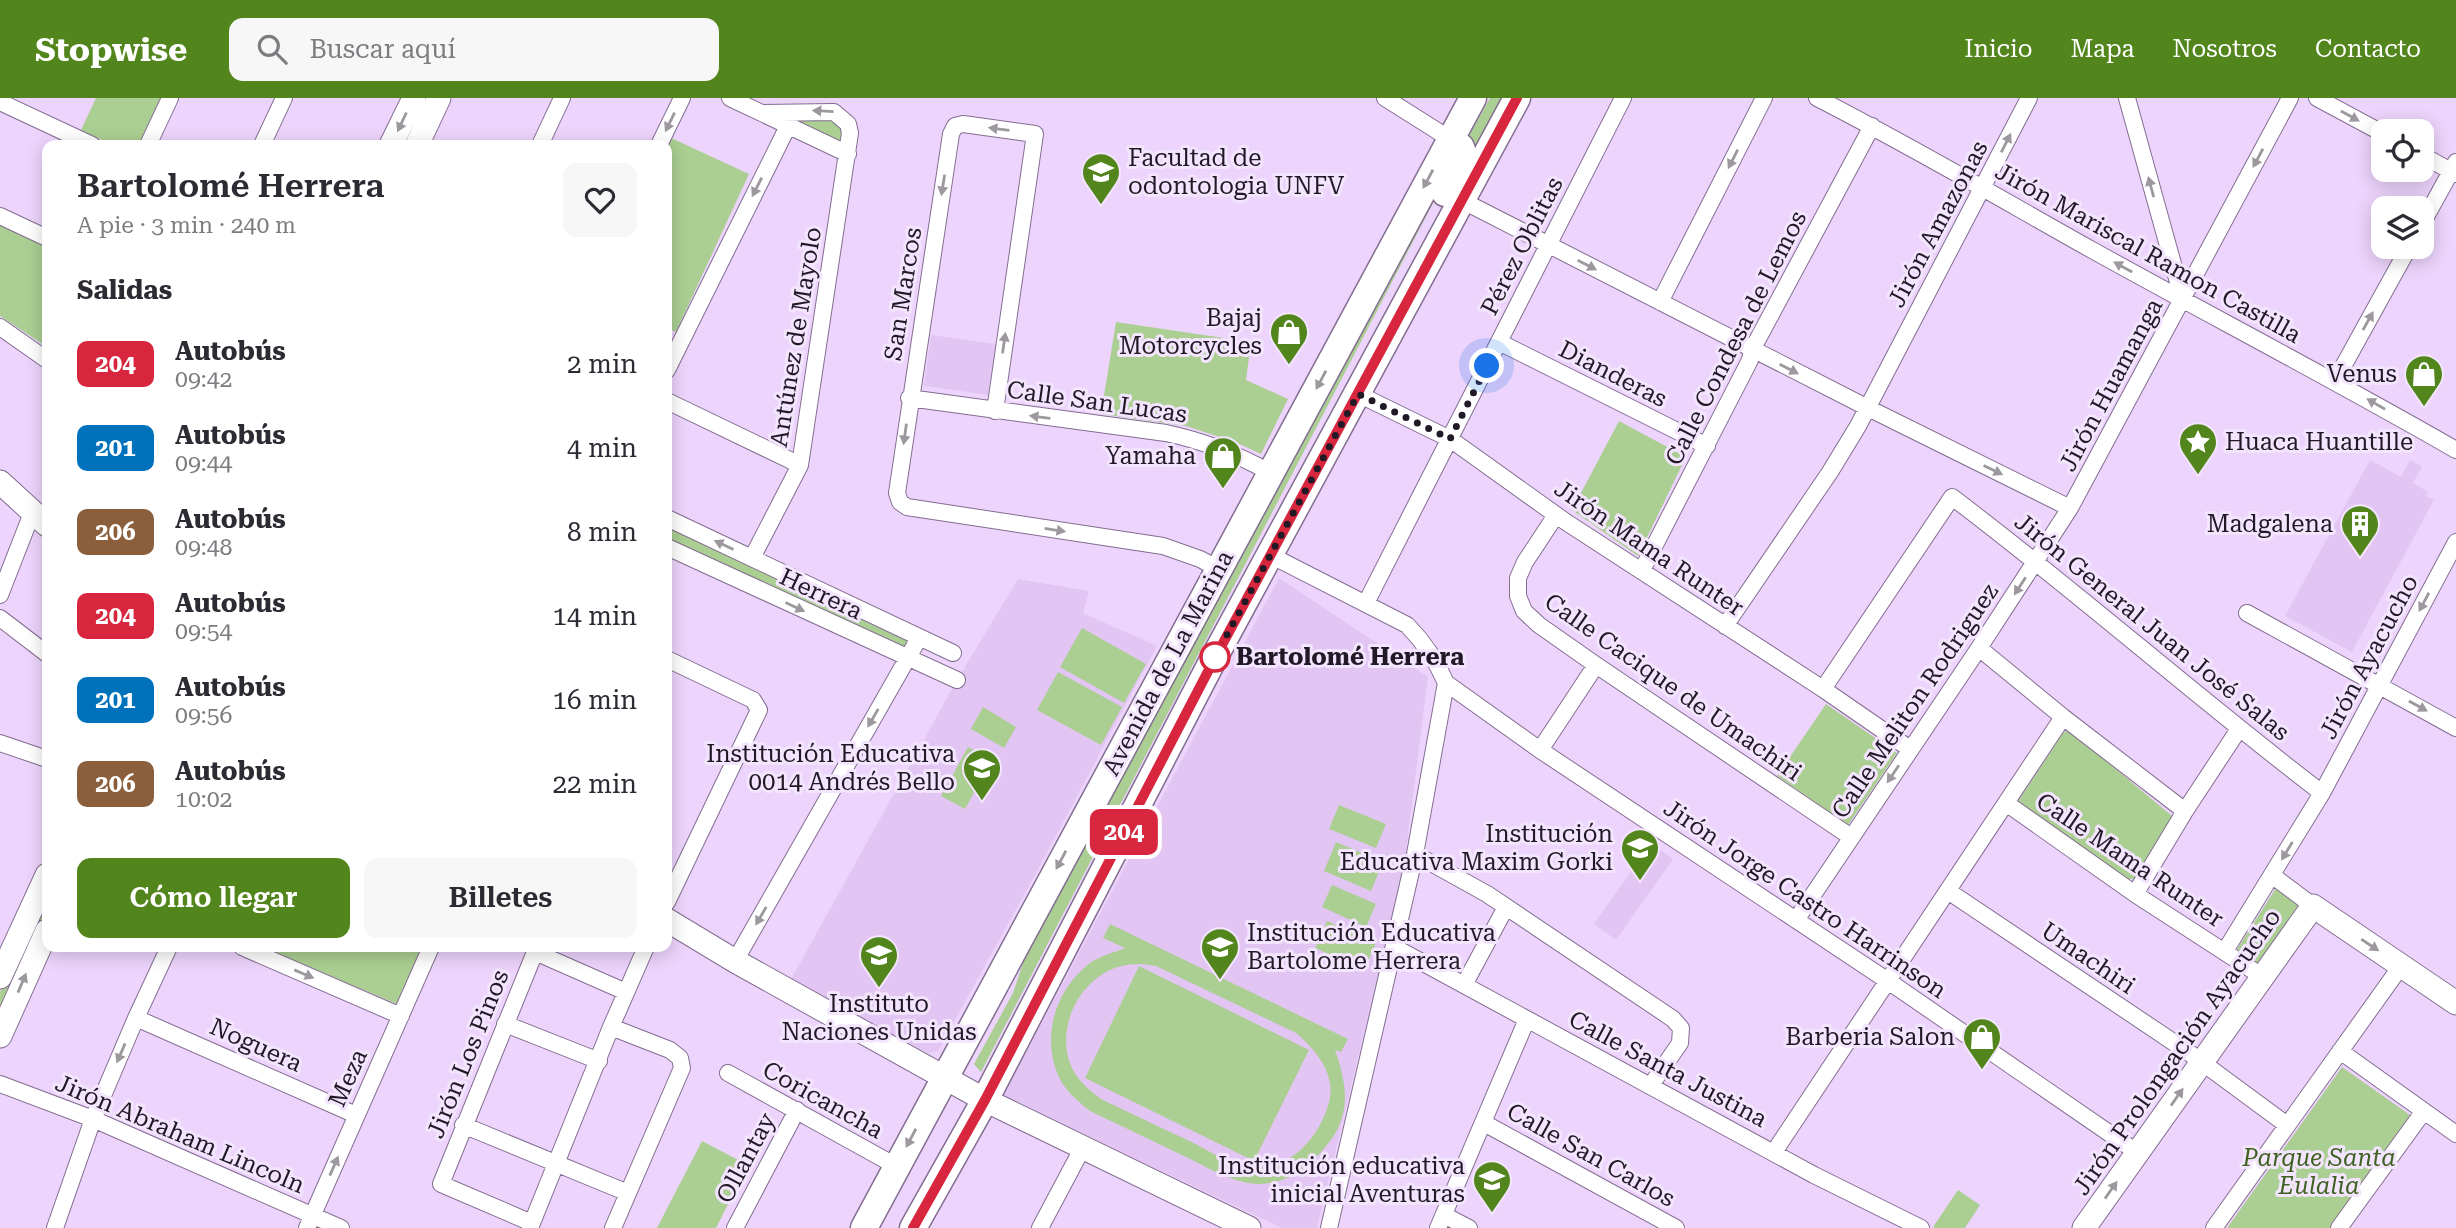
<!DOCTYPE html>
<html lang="es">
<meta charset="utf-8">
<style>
:root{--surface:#fff;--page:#f7f7f7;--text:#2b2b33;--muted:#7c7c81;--accent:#52861c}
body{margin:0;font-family:"Roboto Serif",serif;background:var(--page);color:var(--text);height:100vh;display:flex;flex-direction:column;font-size:26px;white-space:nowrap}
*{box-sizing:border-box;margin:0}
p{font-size:23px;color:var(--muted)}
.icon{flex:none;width:38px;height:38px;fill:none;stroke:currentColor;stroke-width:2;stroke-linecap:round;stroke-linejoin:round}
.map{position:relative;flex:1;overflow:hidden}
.side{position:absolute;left:42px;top:42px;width:630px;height:812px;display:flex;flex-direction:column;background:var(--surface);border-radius:14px;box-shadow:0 4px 18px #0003}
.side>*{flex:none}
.badge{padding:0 14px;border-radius:10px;font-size:24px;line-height:46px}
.fabs{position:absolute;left:2371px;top:21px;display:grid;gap:14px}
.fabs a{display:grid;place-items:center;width:63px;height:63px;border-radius:14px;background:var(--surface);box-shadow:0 4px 18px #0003;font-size:35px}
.you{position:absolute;width:35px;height:35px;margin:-18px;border:5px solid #fff;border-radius:50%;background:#1a73e8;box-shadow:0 0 0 10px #1a73e833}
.map>.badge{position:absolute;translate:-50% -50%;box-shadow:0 0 0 4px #fff}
h2{padding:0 35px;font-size:26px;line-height:63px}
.round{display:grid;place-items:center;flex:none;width:74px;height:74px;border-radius:14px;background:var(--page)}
.overview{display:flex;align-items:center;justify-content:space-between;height:119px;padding:0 35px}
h1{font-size:33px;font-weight:600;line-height:52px}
.button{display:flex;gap:14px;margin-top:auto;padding:14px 35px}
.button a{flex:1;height:80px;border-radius:14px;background:var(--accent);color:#fff;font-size:28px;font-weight:600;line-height:80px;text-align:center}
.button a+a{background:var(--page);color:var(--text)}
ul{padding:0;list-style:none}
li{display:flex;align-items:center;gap:21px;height:84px;padding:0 35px}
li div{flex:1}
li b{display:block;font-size:26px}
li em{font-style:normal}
li .badge{min-width:77px;font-weight:700;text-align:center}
header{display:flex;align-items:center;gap:42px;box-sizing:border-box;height:98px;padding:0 35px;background:var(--accent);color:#fff}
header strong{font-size:33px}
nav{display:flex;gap:38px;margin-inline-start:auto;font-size:24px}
.search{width:490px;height:63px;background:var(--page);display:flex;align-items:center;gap:18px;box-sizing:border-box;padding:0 24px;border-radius:14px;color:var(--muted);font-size:26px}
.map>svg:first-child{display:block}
.built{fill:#e2c5f3}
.green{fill:#abcf92;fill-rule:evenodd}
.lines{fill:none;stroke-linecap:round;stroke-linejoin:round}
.street-casing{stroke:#836d91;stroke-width:18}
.secondary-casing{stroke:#836d91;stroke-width:25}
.primary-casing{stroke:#836d91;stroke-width:29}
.street{stroke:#fff;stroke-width:16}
.secondary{stroke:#fff;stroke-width:23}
.primary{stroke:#fff;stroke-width:26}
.oneway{fill:#9c989e}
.line-casing{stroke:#fff;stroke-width:16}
.line{stroke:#d7263d;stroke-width:10}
.walk{stroke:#221927;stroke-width:7;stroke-dasharray:0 12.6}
.stop-dot{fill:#fff;stroke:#d7263d;stroke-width:3.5}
.labels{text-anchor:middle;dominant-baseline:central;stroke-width:6;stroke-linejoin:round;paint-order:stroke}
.poi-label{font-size:24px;fill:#221927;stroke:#f4e5fe;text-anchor:end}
.street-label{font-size:24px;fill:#221927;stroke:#f4e5fe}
.stop-label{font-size:24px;font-weight:bold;fill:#221927;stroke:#f4e5fe;text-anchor:start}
.park-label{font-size:24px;font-style:italic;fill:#3f6121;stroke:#f4e5fe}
</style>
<header>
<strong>Stopwise</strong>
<div class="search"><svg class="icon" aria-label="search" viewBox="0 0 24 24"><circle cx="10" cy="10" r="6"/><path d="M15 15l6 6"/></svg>Buscar aquí</div>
<nav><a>Inicio</a><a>Mapa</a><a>Nosotros</a><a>Contacto</a></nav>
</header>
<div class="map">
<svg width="2456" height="1130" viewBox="0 0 2456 1130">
<rect width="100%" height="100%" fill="#edd4fc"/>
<path class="built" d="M931,237l65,9 -8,51 -64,-9z
M2370,362l31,17 9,-17 12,6 -9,17 15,9 -2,4 8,4 -82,152 -67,-36z
M1279,480l149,99 -24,189 -87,362h-35l-279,-132z
M1018,481l71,12 -6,22 74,33 -122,229 -97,176 -9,2 -140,-70 168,-303z
M1651,745l22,16 -57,81 -22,-16z"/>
<path class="green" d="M96,0h65l-22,47h-27l-31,-15z
M1490,0h12l-26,48 -10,-5z
M827,16l13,8 2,12 -4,12 -54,-29z
M669,39l80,37 -73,158 -9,-4v-183z
M1453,62l2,1 -474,911 -7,-8 39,-71 13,-39z
M0,127l47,22v100l-47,-31z
M1116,224l135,20 -5,38 42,19 -27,55 -26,-12 -49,-16 -85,-12z
M1619,323l67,36 -48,99 -66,-46z
M667,426l239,114 2,5 -4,7 -237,-107z
M1082,530l64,36 -22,39 -64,-36z
M1058,574l64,35 -21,38 -64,-35z
M1826,606l71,49 -49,72 -71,-49z
M983,609l33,20 -12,21 -33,-19z
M2069,632l103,86 1,8 -38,55h-7l-110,-70 -1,-6 46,-70z
M968,649l24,13 -27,49 -24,-13z
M1339,707l47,19 -10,24 -47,-19z
M1336,744l47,20 -12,29 -47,-20z
M1332,787l44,19 -10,23 -44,-20z
M2276,790l26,17 -40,63 -26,-17z
M47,791v29l-47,102v-28z
M1327,823l49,22 -12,27 -49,-22z
M1110,826l238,115 -7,13 -6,-2c12,34 17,65 -8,95 -17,21 -38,38 -67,39 -26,0 -51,-16 -74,-27 -32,-15 -64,-31 -96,-46 -12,-10 -26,-21 -32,-36 -17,-40 -2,-86 32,-112 10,-7 23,-10 35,-15l-22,-10zM1142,866l14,2 140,67c21,18 42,43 32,73 -11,35 -42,68 -82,60 -22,-4 -43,-19 -63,-28 -28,-13 -55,-26 -82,-39 -11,-8 -20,-16 -27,-27 -20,-36 0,-85 36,-102 11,-5 21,-6 32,-6z
M262,849h160l-25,57z
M1139,868l170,84 -55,111 -169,-83z
M2342,969l68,48 -80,113h-103z
M702,1043l46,24 -32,63h-59z
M1958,1092l22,15 -15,23h-30l-2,-1z"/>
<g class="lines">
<defs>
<path id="street" d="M730,0l118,56
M1385,0l65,41
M1817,0c94,48 184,101 275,152 121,67 244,131 364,200
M2127,0l56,202
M2317,0l67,36
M0,4l92,43
M148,47l22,-47
M262,47l22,-47
M540,47l22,-47
M659,47l23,-47
M2422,57l34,19
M1461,102l407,208 202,100
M0,118l47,22
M2422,126l34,-62
M1660,204l104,-204
M0,229l47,33
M1499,244l208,104
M667,272l121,-244
M2335,283l74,-134
M1358,296l92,45 116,83 257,167 87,60
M909,300l257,35c38,8 71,21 105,40
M667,303l133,64
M995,313l40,-277 -72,-10 -8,2 -4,8 -54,359 3,9 7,5 256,39 37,13 19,10
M1556,417l-31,47 -7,16v18l6,15 15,14 57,40 255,172
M667,420l286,135
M667,449l290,133
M1270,457l137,70c18,18 29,35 39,58l-31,171 -86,374
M752,460l48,-93 50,-332 -2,-9 -14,-12 -72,1
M1642,472l108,-210 2,-10 120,-224
M0,497l32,-82
M1366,505l257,-505
M2247,515l209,115
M0,520l47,36
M1725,528l105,-154 28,-46 171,-328
M1979,550l84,69 122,94
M667,561l86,41 6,10 -92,192
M1446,585l94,67 348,231 250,172
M1823,591l129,-192c126,95 244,200 370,296
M0,645l47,16
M1540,652l56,-85
M2006,705l129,91 128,83
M1415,756l72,40 186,125 8,9 -1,15 -29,42
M2273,778l40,30
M1948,793l240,161 99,73
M2135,796l50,-83 54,-82
M1796,822l183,-272 91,-140 220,-410
M242,849l159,69
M1394,849l420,228 107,53
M2225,853l97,-158 134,-251
M535,854l91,40
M735,863l184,-323
M1464,887l42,-78
M136,920l220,97
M505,926l94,37
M611,929l59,23 10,8 2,10 -69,160
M2340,953l116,83
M728,975l168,93
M0,986l93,35 248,109
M1484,1025l192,105
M463,1027l165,68
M1774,1054l289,-435
M1444,1117l25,13
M532,1125l-91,-39 96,-237
M55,1130l38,-109 43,-101 33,-71
M307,1130l124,-281
M530,1130l81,-201 35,-80
M735,1130l62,-118
M1040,1130l43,-81
M1438,1130l89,-209
M2214,1130l187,-262
M2339,1130l85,-117"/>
<path id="secondary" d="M391,47l23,-47
M417,47l22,-47
M0,384l47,43
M667,822l68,41 250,139 264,128
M0,879l47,-102
M0,938l47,-105
M2084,1130l229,-322 143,97"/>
<path id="primary" d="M1445,95l17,-33 1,-7 -2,-6 -11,-8
M864,1130l609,-1130
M913,1130l72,-128 230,-444 302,-558"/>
</defs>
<use href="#street" class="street-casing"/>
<use href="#secondary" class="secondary-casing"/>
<use href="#primary" class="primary-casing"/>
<use href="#street" class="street"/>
<use href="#secondary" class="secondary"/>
<use href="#primary" class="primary"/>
</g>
<defs><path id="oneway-solid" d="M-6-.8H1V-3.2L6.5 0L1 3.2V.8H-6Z" transform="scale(1.75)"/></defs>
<g class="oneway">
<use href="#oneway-solid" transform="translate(823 13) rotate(-177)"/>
<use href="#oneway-solid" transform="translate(2350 18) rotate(29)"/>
<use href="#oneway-solid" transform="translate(402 24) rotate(115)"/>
<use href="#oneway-solid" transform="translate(670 24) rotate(116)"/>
<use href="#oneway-solid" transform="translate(999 31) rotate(-173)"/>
<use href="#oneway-solid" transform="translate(2006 45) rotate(-63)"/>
<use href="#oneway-solid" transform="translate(2258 60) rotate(118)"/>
<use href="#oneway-solid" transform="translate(1733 61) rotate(117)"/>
<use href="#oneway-solid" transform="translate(1428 81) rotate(118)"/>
<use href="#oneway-solid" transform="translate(943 87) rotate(99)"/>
<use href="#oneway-solid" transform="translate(757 89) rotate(117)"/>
<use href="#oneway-solid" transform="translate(2151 89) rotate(-105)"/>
<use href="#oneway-solid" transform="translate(1587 167) rotate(27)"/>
<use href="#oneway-solid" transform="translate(2123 169) rotate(-151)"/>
<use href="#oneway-solid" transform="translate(2368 223) rotate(-61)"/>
<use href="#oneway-solid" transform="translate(1004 245) rotate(-82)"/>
<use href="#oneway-solid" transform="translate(1789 271) rotate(27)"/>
<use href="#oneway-solid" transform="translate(1321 282) rotate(118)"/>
<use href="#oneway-solid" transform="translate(2376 306) rotate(-150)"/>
<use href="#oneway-solid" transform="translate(1040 319) rotate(-173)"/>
<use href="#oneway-solid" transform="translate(905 336) rotate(98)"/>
<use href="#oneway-solid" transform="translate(1993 372) rotate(26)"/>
<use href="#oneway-solid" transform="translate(1055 432) rotate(9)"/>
<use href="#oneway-solid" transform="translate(724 447) rotate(-155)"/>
<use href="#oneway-solid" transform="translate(2020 488) rotate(123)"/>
<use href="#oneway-solid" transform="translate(2424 504) rotate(118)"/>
<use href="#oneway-solid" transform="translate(795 509) rotate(25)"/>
<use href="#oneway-solid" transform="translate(2418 608) rotate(29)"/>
<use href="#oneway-solid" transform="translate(873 620) rotate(120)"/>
<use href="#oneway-solid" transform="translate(1893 676) rotate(124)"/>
<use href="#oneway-solid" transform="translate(2287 753) rotate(121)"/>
<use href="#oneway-solid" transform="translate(1061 762) rotate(118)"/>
<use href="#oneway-solid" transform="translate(761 818) rotate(120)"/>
<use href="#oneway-solid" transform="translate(2370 847) rotate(34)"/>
<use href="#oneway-solid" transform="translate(304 876) rotate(23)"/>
<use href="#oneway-solid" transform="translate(22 885) rotate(-67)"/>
<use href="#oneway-solid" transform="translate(121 955) rotate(113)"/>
<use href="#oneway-solid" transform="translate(2177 999) rotate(-55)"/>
<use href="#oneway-solid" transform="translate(911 1040) rotate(118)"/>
<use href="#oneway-solid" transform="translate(334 1068) rotate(-66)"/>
<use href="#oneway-solid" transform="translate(2111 1092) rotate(-55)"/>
</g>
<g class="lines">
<defs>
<path id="line" d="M913,1130l72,-128 231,-444 301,-558"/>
</defs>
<use href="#line" class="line-casing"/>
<use href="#line" class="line"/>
<path class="walk" d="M1215,559l143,-263 92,45 37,-73"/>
</g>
<defs>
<symbol id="university-pin" viewBox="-11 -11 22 30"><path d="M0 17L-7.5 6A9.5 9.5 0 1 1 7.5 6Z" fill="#52861c" stroke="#f4e5fe"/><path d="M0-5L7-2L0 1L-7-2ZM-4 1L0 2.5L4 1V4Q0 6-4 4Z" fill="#fff"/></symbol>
<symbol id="shop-pin" viewBox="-11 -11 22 30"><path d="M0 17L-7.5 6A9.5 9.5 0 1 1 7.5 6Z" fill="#52861c" stroke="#f4e5fe"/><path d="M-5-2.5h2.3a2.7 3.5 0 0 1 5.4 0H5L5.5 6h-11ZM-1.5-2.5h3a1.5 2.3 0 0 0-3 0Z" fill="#fff"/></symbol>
<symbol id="sight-pin" viewBox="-11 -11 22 30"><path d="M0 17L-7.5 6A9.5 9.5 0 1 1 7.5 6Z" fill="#52861c" stroke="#f4e5fe"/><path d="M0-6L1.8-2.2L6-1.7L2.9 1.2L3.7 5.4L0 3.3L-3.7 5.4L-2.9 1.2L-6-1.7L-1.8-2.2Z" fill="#fff"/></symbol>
<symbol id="building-pin" viewBox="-11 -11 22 30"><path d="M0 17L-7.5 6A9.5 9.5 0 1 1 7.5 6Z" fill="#52861c" stroke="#f4e5fe"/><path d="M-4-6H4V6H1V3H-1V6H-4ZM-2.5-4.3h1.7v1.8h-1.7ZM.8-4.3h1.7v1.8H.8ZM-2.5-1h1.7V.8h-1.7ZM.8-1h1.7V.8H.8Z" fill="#fff"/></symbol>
<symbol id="school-pin" viewBox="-11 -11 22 30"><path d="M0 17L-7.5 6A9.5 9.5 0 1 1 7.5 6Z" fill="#52861c" stroke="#f4e5fe"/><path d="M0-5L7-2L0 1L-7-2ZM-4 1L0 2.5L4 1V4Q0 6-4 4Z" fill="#fff"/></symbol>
</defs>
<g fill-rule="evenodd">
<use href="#university-pin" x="1079" y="52" width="44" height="60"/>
<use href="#shop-pin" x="1267" y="212" width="44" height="60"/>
<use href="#shop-pin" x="2402" y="254" width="44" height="60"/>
<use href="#sight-pin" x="2176" y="322" width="44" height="60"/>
<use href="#shop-pin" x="1201" y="336" width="44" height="60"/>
<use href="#building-pin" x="2338" y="404" width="44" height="60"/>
<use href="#school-pin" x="960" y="648" width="44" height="60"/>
<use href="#school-pin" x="1618" y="728" width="44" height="60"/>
<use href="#school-pin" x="1198" y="827" width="44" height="60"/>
<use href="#university-pin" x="857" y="835" width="44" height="60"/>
<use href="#shop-pin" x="1960" y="917" width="44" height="60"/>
<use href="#school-pin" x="1470" y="1060" width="44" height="60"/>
</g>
<circle class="stop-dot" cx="1215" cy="559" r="14"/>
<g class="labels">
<g class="poi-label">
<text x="1128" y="60" text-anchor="start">Facultad de<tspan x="1128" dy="28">odontologia UNFV</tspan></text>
<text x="1262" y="220">Bajaj<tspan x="1262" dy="28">Motorcycles</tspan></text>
<text x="2397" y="276">Venus</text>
<text x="2225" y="344" text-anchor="start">Huaca Huantille</text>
<text x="1196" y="358">Yamaha</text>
<text x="2333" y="426">Madgalena</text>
<text x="955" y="656">Institución Educativa<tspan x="955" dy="28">0014 Andrés Bello</tspan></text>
<text x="1613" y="736">Institución<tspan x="1613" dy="28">Educativa Maxim Gorki</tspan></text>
<text x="1247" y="835" text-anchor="start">Institución Educativa<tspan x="1247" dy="28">Bartolome Herrera</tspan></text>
<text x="879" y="906" text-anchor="middle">Instituto<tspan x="879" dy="28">Naciones Unidas</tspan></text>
<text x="1955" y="939">Barberia Salon</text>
<text x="1465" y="1068">Institución educativa<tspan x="1465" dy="28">inicial Aventuras</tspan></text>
</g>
<g class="street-label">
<text transform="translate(1938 126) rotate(-62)">Jirón Amazonas</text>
<text transform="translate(1522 148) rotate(-63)">Pérez Oblitas</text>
<text transform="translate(2148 155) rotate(29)">Jirón Mariscal Ramon Castilla</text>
<text transform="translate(903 196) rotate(-81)">San Marcos</text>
<text transform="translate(796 239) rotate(-81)">Antúnez de Mayolo</text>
<text transform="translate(1736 240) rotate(-63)">Calle Condesa de Lemos</text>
<text transform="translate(1613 276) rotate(27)">Dianderas</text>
<text transform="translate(2111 287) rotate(-62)">Jirón Huamanga</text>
<text transform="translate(1097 304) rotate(8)">Calle San Lucas</text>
<text transform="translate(1649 450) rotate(34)">Jirón Mama Runter</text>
<text transform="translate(821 496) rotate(25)">Herrera</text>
<text transform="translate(2152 529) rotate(39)">Jirón General Juan José Salas</text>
<text transform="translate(2369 559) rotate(-62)">Jirón Ayacucho</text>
<text transform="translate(1168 565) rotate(-62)">Avenida de La Marina</text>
<text transform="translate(1673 589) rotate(35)">Calle Cacique de Umachiri</text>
<text transform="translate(1915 603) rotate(-56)">Calle Meliton Rodriguez</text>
<text transform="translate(2130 762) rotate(34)">Calle Mama Runter</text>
<text transform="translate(1805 801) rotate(34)">Jirón Jorge Castro Harrinson</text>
<text transform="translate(2088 860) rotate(34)">Umachiri</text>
<text transform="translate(256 947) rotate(24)">Noguera</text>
<text transform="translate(2177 954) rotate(-55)">Jirón Prolongación Ayacucho</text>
<text transform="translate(468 956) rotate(-68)">Jirón Los Pinos</text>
<text transform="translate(1668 971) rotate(28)">Calle Santa Justina</text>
<text transform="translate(348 980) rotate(-66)">Meza</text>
<text transform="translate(823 1002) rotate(29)">Coricancha</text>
<text transform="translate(180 1036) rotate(23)">Jirón Abraham Lincoln</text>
<text transform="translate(1591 1057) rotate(29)">Calle San Carlos</text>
<text transform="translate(746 1060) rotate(-62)">Ollantay</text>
</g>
<g class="stop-label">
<text x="1236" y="559">Bartolomé Herrera</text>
</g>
<g class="park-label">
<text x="2319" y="1060">Parque Santa<tspan x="2319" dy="28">Eulalia</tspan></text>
</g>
</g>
</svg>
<div class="fabs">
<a><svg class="icon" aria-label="locate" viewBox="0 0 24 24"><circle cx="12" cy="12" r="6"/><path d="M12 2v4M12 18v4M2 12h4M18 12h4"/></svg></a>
<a><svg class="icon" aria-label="layers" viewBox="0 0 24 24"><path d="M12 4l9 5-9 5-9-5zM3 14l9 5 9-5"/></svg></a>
</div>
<div class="you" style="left:1487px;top:268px"></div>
<b class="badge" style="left:1124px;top:734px;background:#d7263d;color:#fff">204</b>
<section class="side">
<div class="overview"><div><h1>Bartolomé Herrera</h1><p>A pie · 3 min · 240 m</p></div><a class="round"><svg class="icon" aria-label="heart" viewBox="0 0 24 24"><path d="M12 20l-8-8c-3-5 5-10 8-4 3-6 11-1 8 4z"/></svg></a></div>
<h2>Salidas</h2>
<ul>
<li><span class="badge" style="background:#d7263d;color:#fff">204</span><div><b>Autobús</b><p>09:42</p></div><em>2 min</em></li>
<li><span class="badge" style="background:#0072bc;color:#fff">201</span><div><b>Autobús</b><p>09:44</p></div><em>4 min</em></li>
<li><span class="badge" style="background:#8b5e3c;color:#fff">206</span><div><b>Autobús</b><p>09:48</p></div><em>8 min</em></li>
<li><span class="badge" style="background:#d7263d;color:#fff">204</span><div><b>Autobús</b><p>09:54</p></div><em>14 min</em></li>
<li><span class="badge" style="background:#0072bc;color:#fff">201</span><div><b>Autobús</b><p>09:56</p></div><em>16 min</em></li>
<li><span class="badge" style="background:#8b5e3c;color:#fff">206</span><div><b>Autobús</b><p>10:02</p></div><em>22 min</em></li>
</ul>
<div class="button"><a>Cómo llegar</a><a>Billetes</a></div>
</section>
</div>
